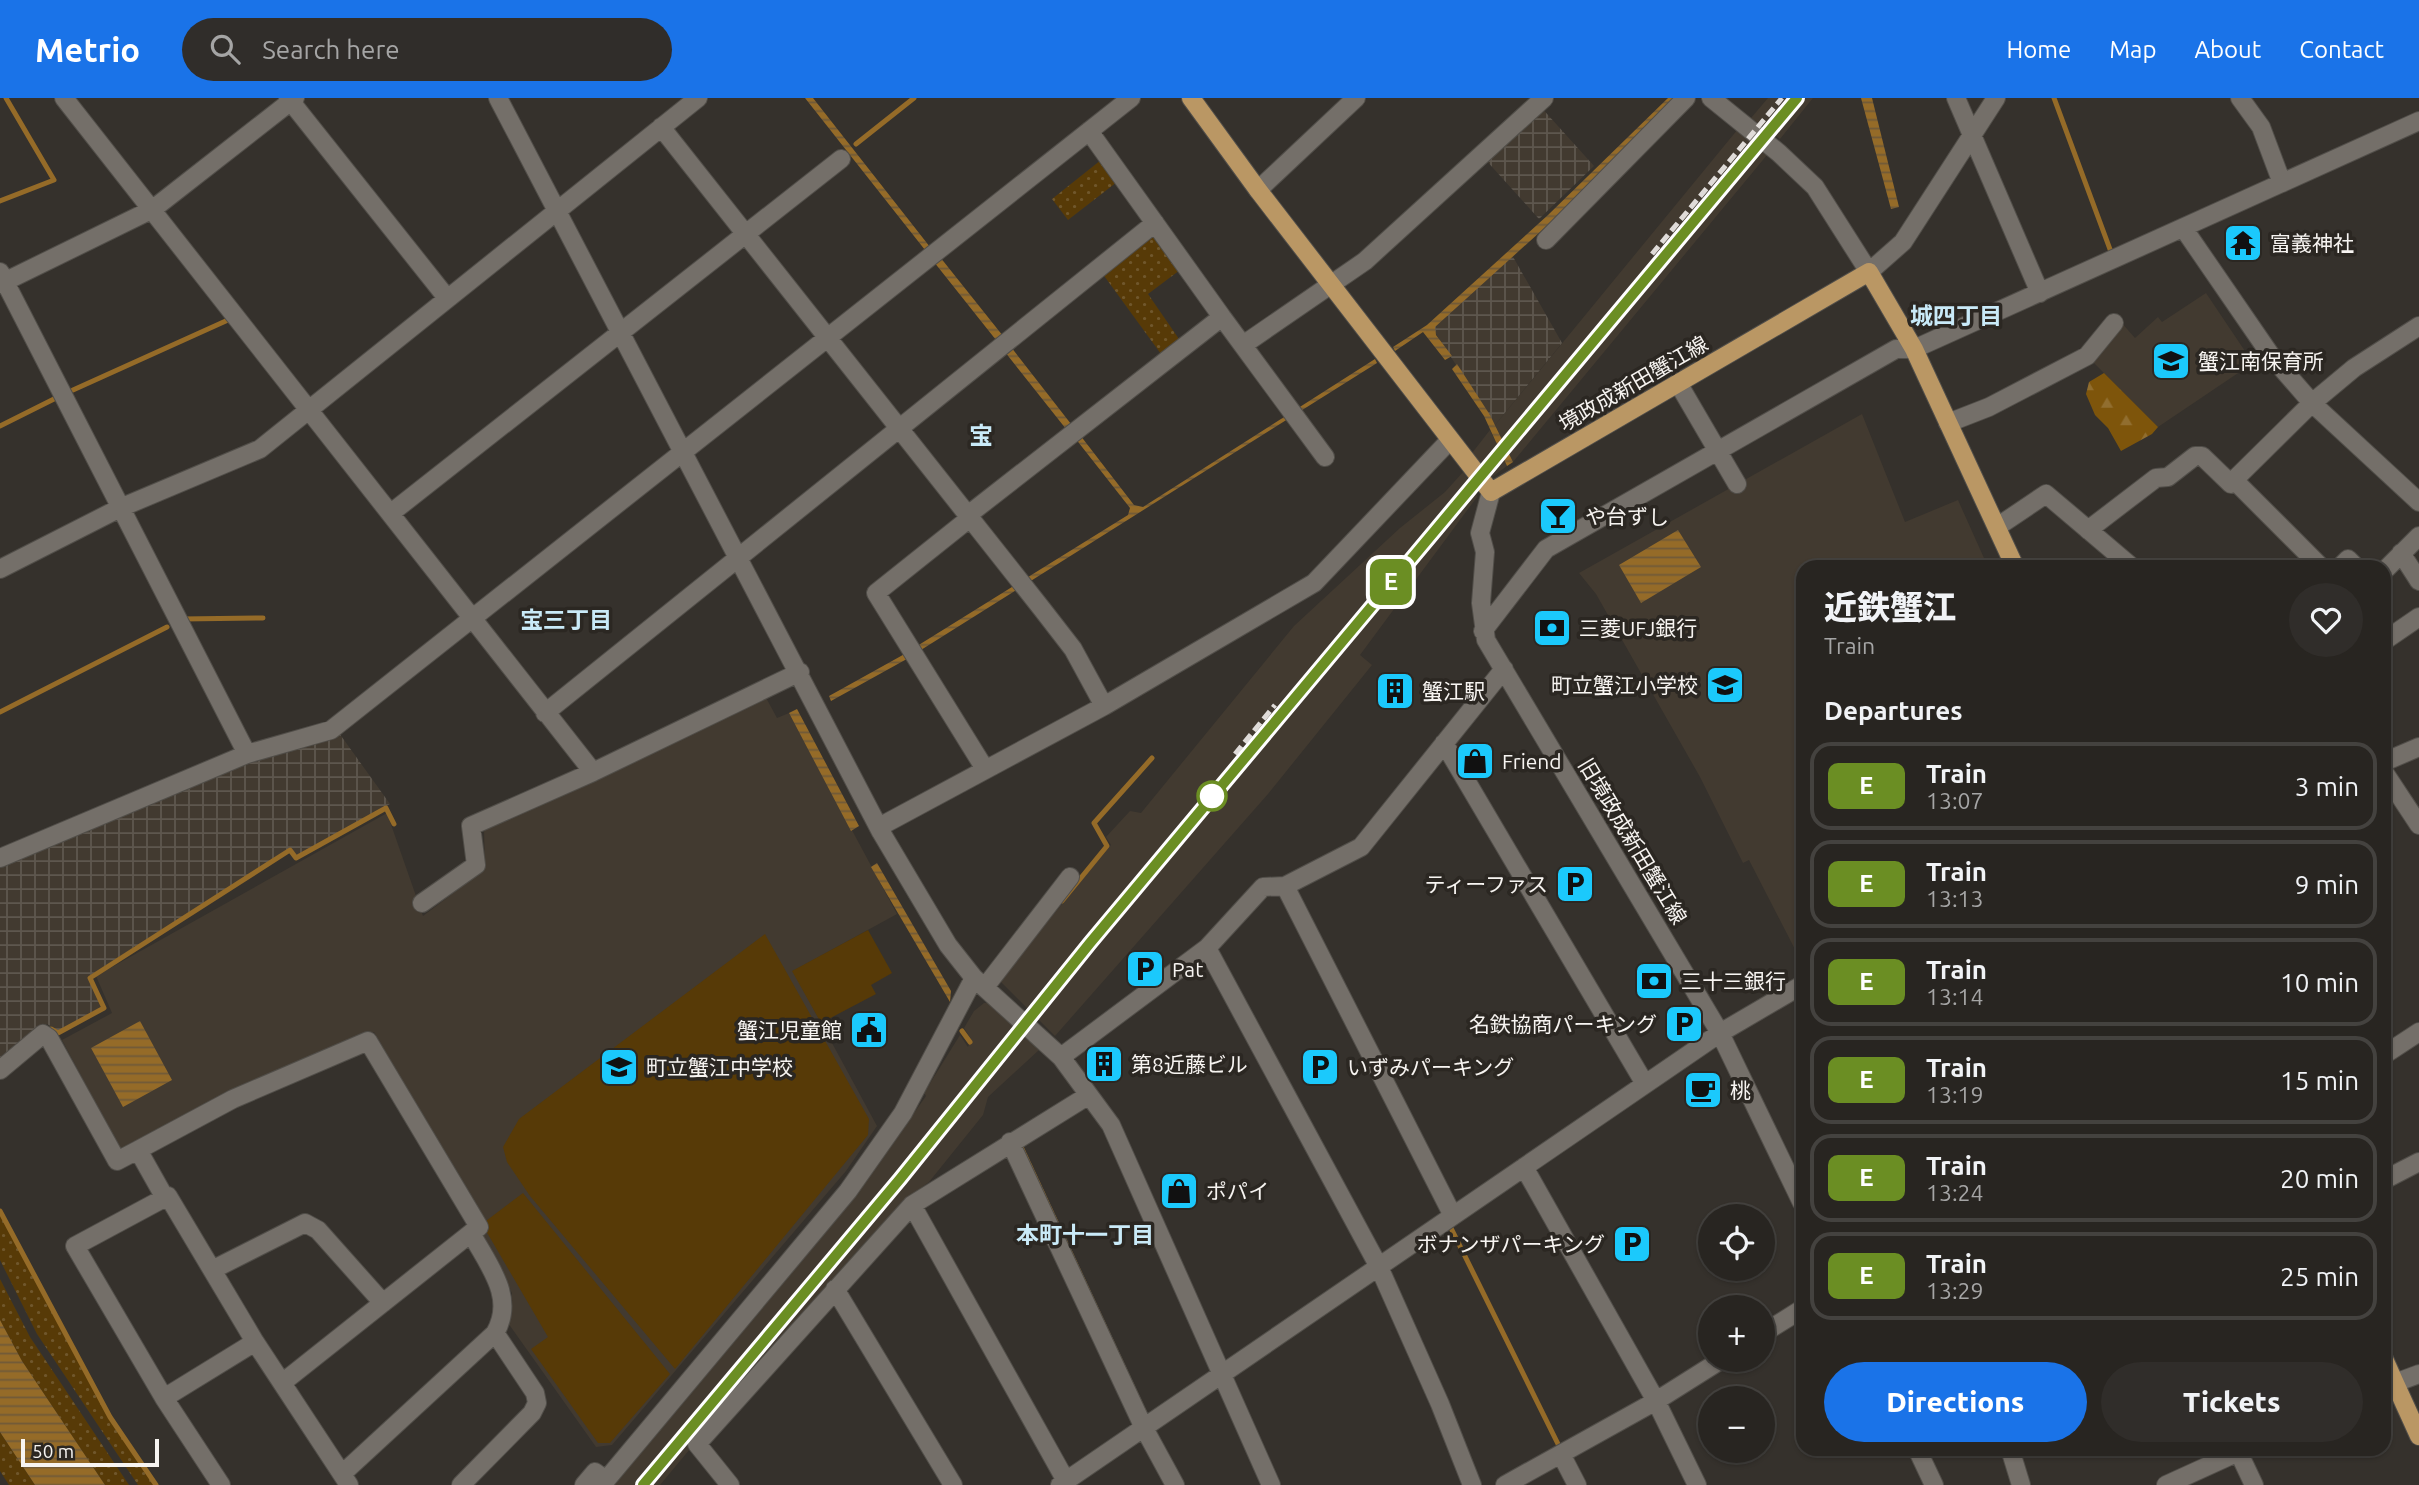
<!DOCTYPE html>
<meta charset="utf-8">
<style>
:root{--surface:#282521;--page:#302d2a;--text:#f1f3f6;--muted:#a5a5a5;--line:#44423f;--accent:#1a73e8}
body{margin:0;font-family:Ubuntu,"Noto Sans JP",sans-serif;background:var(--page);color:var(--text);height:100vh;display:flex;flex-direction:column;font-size:26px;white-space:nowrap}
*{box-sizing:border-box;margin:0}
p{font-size:23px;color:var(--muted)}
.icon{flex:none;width:38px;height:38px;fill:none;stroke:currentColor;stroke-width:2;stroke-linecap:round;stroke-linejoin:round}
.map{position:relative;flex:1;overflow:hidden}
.details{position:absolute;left:1796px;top:462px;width:595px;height:896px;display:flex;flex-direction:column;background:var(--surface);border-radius:21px;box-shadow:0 2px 5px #0004,0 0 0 2px var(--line)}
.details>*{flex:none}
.badge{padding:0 14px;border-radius:10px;font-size:24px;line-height:46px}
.buttons{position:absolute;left:1698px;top:1106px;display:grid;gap:14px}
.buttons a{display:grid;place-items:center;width:77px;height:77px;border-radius:50%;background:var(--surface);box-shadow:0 2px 5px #0004,0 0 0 2px var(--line);font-size:35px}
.scale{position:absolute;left:21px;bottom:18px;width:138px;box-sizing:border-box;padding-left:7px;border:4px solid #f7f4f1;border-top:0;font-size:19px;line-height:24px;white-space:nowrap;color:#f7f4f1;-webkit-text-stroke:5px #2b2722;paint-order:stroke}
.map>.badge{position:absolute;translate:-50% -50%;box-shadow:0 0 0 4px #fff}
h2{padding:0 28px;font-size:26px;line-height:63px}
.round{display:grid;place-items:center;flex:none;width:74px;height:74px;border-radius:37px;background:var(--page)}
.summary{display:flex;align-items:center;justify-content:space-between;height:119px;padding:0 28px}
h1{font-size:33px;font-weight:800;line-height:52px}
.primary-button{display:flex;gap:14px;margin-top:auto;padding:14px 28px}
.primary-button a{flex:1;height:80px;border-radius:42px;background:var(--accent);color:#fff;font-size:28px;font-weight:800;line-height:80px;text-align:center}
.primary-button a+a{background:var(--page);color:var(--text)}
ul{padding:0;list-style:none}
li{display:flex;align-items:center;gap:21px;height:88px;margin:0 14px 10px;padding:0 14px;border:4px solid var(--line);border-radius:21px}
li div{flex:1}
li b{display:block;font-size:26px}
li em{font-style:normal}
li .badge{min-width:77px;font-weight:700;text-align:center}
header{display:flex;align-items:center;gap:42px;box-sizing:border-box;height:98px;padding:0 35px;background:var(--accent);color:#fff}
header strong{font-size:33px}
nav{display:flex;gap:38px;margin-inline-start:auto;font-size:24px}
.search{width:490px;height:63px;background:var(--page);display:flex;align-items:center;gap:18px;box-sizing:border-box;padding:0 24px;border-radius:38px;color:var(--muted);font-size:26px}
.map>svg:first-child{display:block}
.built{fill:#423a30}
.industrial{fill:url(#industrial-grid)}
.grass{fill:url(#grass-dots)}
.forest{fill:url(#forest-firs)}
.green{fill:#573a07}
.water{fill:url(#water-rules)}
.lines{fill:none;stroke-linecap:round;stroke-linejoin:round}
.stream{stroke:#956b28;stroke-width:5}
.minor-casing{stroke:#514e49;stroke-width:20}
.major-casing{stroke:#514e49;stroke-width:20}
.minor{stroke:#746f69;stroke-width:18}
.major{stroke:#ba9764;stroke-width:18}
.rail{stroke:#dfdbd8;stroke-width:5;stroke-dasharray:10 5;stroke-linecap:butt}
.line-casing{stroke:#fff;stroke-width:16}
.line{stroke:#6b8e23;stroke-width:10}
.stop-dot{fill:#fff;stroke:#6b8e23;stroke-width:3.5}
.labels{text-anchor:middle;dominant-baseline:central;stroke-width:7;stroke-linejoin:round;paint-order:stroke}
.poi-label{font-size:21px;fill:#f7f4f1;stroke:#2b2722;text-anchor:start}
.street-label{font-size:21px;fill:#f7f4f1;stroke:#2b2722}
.neighbourhood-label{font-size:23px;font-weight:bold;fill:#c9eaf8;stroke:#2b2722}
.quarter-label{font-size:24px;font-weight:bold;fill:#c9eaf8;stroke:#2b2722}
</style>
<header>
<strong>Metrio</strong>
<div class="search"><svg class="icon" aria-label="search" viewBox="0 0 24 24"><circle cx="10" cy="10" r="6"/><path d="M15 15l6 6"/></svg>Search here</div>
<nav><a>Home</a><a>Map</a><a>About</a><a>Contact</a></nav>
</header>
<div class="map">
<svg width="2419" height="1387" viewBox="0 0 2419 1387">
<defs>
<pattern id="industrial-grid" width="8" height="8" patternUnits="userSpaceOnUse" patternTransform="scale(1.75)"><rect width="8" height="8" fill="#423a30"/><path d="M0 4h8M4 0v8" fill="none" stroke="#5e574e"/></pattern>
<pattern id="grass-dots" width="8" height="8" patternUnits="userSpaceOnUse" patternTransform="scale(1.75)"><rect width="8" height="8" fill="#573a07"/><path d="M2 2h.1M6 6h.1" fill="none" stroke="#70572c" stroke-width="1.8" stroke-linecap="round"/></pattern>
<pattern id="forest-firs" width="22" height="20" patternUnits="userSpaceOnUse" patternTransform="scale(1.75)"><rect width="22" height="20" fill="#7e550b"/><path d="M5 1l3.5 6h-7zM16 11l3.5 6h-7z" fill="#916e2f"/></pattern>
<pattern id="water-rules" width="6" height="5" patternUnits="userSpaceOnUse" patternTransform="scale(1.75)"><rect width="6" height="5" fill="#956b28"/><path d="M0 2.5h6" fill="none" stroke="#705a38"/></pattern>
</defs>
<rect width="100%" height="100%" fill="#35312c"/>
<path class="built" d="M1768,0h45l-33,41 -29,-21z
M1738,31l29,26 -254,307 -18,-37z
M2206,195l47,70 -95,64 -69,-69 31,-37 15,17 23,-21 4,5z
M1862,316l43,108 53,-22 30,67h-186v396l-53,-103 -6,3 -43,-86 -104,-183 -17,-21z
M1490,332l17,36 -15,11 -20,-24z
M1463,374l13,18 1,7 -117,158 12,10 -104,129 -213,242 -56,-56 112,-135 -5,-8 24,-26 11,2 153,-187 106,-98 45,-36z
M764,596l13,24 12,-5 108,201 -104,57 84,155 -31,45 -234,274 -16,2 -88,-124 4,-30 -30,-54 2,-9 -110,-198 -143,61 -109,60 -60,-113 50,-27 -16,-37 291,-163 36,103 62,-47 -1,-40z
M984,905h5l50,47 -51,47 -5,18 -54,67 -17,13 -221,248 -1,6 -30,36h-50l252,-298 64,-91 -2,-3 36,-58 8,12 3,-8 -7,-11 10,-17z"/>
<path class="industrial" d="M1539,7l55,61 -55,53 -55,-61z
M1512,157l50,88 -67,82 -59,-91 -2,-7z
M339,635l51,71 -94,52 -6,-8 -201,128 13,32 -43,23 -12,-7 -47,39v-199l246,-104z"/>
<path class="grass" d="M1101,62l16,22 -49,38 -16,-21z
M1154,133l26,39 -32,24 31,45 -18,15 -59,-81z
M0,1117l109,204 45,66h-16l-101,-151 -37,-74z
M0,1181l30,58 99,148h-24l-83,-124 -22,-41z
M0,1334l35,53h-26l-9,-14z"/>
<path class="forest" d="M2104,275l54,54 -6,7 -31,17 -13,-23 -13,-13 -9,-21 3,-12z"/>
<path class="green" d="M868,832l24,43 -21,12 5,9 -55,29 -29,-52z
M765,836l104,185 -1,16 -193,234 -145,-173 -23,-34 -4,-15 16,-28z
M523,1095l147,181 -60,69h-12l-67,-94 17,-12 -66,-113z"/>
<path class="water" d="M805,0h8l117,149 -5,3z
M1668,0h10l-116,114 -127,115 1,8 16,21 -7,4 -22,-28 -28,19 -2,-4 34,-22 121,-110z
M1861,0h11l27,109 -8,2z
M940,159l63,79 -7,4 -62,-78z
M1011,249l60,77 -5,5 -61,-77z
M1375,261l2,4 -472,297 -74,41 -2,-5 72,-40 227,-141 2,-7 -55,-70 5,-3 54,70 9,2z
M1457,266l33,51 23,47 -6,4 -23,-50 -32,-47z
M1678,432l23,37 -60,36 -22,-38z
M797,611l62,117 -8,5 -62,-118z
M877,765l74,128 -1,11 -79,-135z
M140,923l32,59 -49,27 -32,-59z
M1021,1043l126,271 -3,1 -126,-270z
M0,1222l22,41 83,124h-70l-35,-53z"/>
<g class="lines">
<path class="stream" d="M2054,0l57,154
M856,46l58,-46
M0,103l54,-21 -48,-82
M73,292l155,-70
M0,328l54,-27
M182,521l81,-1
M0,614l167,-85
M1062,803l45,-55 -13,-23 58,-65
M51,931l7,4 46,-25 -14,-30 200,-128 6,8 90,-50 8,16
M962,933l8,11
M0,1113l110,206 46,68
M1451,1130l109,220"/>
<defs>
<path id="minor" d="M64,0l529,674
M288,0l159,200
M498,0l383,734 67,113 26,33 87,79 50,68 160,360
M1711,0l68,55 36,34 54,85 34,-30 93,-144
M1956,0l84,195
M2240,0l21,29 21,56
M661,29l381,482 31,40 31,57
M1258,92l98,-92
M2184,131l88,128 40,46 107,99
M1546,142l140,-142
M0,174l247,482
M0,186l153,-75 142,-111
M1222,219l103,140
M1243,247l122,-84 179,-163
M1678,285l59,101
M1948,325l41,-16 98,-51 27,-33
M2234,382l78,-77 42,-35 65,-42
M1491,394l-11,41 5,19 -4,51 5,37 234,393 82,170
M391,415l450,-354
M968,417l254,-198 -133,-186
M970,420l-94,75 109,176
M1997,429l49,-33 86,73
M2088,432l68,-52 12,-1 27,-21h7l29,28 3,-4 87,87
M2401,455l18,28
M2340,469l8,-8 8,8
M0,471l120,-61 140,-59 438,-351
M2384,473l35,-35
M1483,533l63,-82 350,-200h18l505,-228
M2384,543l35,-24
M545,615l610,-490
M1444,645l201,341
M2384,664l35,-15
M2384,674l35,53
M879,729l225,-121 210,-123 136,-143
M0,760l247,-104 84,-24 800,-632
M1285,788l168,330
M422,805l54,-38 -5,-39 122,-54 207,-100
M985,889l85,-110
M2384,957l35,-23
M1061,959l146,-109
M0,972l43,-36 6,4 68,123 21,-11
M1010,1044l134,286 31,57
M1524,1069l132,234 41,84
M2384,1082l35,-18
M165,1100l-27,-48 95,-51 135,-58 111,186 -8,6
M912,1107l154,276
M212,1172l93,-47 13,7 65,73
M835,1191l118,196
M1762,1236l40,-25
M282,1285l189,-150c17,32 45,64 24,100l40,60 2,10 -5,10 -71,72
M2384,1289l35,-13
M164,1300l91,-56
M1917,1351l17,36
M2010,1351l11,36
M2237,1351l17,36
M1561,1356l16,31
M342,1376l153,-141
M221,1387l-57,-87 -89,-152 93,-50 87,146 94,143
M584,1387l11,-13 11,8
M602,1387l246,-294 55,-78 71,-135
M730,1387l-33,-41 215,-239 177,-110
M1060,1387l660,-452 82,-48
M1472,1387l-32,-81 -61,-137 -172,-319 56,-61 22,-1 76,-39 143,-178
M1505,1387l151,-84 65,-41
M2166,1387l79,-36"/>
<path id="major" d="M1191,0l67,92 233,302 378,-220 45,77 101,218
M2384,1261l35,77"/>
</defs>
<use href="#minor" class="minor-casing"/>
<use href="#major" class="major-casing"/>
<use href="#minor" class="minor"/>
<use href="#major" class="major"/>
<path class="rail" d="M1652,156l130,-156
M1235,656l40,-49
M643,1387l257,-306 190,-236 707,-845"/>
</g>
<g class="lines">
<defs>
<path id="line" d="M643,1387l257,-306 190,-236 707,-845"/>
</defs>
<use href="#line" class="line-casing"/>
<use href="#line" class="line"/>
</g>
<defs>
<symbol id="temple-square" viewBox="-11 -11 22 22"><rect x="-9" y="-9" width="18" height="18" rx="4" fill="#1bc9fc" stroke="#2b2722"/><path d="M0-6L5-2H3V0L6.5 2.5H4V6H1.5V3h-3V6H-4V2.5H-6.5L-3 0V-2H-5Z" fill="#111"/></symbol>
<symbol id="school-square" viewBox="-11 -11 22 22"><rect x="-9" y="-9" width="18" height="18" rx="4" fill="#1bc9fc" stroke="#2b2722"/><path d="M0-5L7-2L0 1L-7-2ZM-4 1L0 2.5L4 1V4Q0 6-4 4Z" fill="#111"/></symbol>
<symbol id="bar-square" viewBox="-11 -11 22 22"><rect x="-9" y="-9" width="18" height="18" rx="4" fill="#1bc9fc" stroke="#2b2722"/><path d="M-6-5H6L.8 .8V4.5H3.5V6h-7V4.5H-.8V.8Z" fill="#111"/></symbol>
<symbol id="bank-square" viewBox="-11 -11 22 22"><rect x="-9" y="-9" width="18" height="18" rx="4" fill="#1bc9fc" stroke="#2b2722"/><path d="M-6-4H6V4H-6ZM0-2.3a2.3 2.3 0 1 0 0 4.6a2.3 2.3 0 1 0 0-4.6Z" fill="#111"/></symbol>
<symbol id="building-square" viewBox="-11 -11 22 22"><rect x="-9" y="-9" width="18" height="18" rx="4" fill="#1bc9fc" stroke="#2b2722"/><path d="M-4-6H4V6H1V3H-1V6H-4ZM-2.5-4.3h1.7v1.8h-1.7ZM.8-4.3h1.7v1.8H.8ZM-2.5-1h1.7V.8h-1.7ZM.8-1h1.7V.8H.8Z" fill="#111"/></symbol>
<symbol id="shop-square" viewBox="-11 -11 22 22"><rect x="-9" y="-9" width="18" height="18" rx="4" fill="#1bc9fc" stroke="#2b2722"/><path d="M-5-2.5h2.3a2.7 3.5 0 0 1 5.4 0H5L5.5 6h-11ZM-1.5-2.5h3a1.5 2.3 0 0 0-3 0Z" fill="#111"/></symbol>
<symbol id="parking-square" viewBox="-11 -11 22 22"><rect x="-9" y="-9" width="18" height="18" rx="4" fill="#1bc9fc" stroke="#2b2722"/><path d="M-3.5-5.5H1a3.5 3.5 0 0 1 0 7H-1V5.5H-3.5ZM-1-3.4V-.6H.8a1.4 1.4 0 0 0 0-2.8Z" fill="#111"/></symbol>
<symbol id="civic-square" viewBox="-11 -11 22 22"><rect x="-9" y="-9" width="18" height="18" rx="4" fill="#1bc9fc" stroke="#2b2722"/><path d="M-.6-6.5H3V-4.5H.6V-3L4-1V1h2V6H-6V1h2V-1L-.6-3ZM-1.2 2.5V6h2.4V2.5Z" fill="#111"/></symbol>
<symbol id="cafe-square" viewBox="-11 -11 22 22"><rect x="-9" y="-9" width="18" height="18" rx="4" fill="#1bc9fc" stroke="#2b2722"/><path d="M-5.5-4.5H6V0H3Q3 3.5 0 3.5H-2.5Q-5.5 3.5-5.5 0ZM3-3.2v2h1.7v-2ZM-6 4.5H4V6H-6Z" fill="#111"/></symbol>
</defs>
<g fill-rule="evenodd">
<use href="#temple-square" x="2221" y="123" width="44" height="44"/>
<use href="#school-square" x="2149" y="241" width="44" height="44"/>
<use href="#bar-square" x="1536" y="396" width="44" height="44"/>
<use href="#bank-square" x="1530" y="508" width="44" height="44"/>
<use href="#school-square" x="1703" y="565" width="44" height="44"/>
<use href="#building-square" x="1373" y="571" width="44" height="44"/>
<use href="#shop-square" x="1453" y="641" width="44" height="44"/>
<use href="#parking-square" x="1553" y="764" width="44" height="44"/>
<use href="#parking-square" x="1123" y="849" width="44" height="44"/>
<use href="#bank-square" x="1632" y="861" width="44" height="44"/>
<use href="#parking-square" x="1662" y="904" width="44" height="44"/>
<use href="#civic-square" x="847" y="910" width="44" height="44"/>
<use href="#building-square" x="1082" y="944" width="44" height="44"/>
<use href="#school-square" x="597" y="947" width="44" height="44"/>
<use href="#parking-square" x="1298" y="947" width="44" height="44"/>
<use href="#cafe-square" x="1681" y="970" width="44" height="44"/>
<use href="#shop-square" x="1157" y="1071" width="44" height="44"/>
<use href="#parking-square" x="1610" y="1124" width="44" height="44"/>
</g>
<circle class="stop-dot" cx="1212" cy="698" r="14"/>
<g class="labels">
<g class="poi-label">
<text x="2270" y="145">富義神社</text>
<text x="2198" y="263">蟹江南保育所</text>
<text x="1585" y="418">や台ずし</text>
<text x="1579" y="530">三菱UFJ銀行</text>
<text x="1698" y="587" text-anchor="end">町立蟹江小学校</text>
<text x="1422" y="593">蟹江駅</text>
<text x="1502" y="663">Friend</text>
<text x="1548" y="786" text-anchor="end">ティーファス</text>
<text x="1172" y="871">Pat</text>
<text x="1681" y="883">三十三銀行</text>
<text x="1657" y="926" text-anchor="end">名鉄協商パーキング</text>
<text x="842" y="932" text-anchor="end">蟹江児童館</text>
<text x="1131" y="966">第8近藤ビル</text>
<text x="646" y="969">町立蟹江中学校</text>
<text x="1347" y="969">いずみパーキング</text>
<text x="1730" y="992">桃</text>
<text x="1206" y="1093">ポパイ</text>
<text x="1605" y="1146" text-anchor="end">ボナンザパーキング</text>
</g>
<g class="street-label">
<text transform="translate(1633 285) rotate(-30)">境政成新田蟹江線</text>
<text transform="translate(1633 743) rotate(59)">旧境政成新田蟹江線</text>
</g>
<g class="neighbourhood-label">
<text x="1956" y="217">城四丁目</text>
<text x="566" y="521">宝三丁目</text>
<text x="1085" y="1136">本町十一丁目</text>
</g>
<g class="quarter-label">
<text x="981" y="337">宝</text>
</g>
</g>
</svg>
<div class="buttons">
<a><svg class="icon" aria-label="locate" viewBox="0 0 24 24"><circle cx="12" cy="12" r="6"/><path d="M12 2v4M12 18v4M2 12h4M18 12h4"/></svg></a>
<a>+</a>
<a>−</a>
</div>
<div class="scale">50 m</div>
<b class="badge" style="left:1391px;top:484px;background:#6b8e23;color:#fff">E</b>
<section class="details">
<div class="summary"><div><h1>近鉄蟹江</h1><p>Train</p></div><a class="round"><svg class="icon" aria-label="heart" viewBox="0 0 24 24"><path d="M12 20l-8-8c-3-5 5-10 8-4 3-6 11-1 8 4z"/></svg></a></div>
<h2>Departures</h2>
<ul>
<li><span class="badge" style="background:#6b8e23;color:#fff">E</span><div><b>Train</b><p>13:07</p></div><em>3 min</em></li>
<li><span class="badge" style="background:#6b8e23;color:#fff">E</span><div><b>Train</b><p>13:13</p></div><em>9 min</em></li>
<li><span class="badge" style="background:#6b8e23;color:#fff">E</span><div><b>Train</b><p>13:14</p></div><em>10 min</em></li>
<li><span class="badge" style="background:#6b8e23;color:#fff">E</span><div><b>Train</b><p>13:19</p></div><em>15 min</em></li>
<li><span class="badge" style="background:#6b8e23;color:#fff">E</span><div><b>Train</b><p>13:24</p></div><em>20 min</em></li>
<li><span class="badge" style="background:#6b8e23;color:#fff">E</span><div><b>Train</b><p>13:29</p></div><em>25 min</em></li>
</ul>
<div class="primary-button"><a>Directions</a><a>Tickets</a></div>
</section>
</div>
